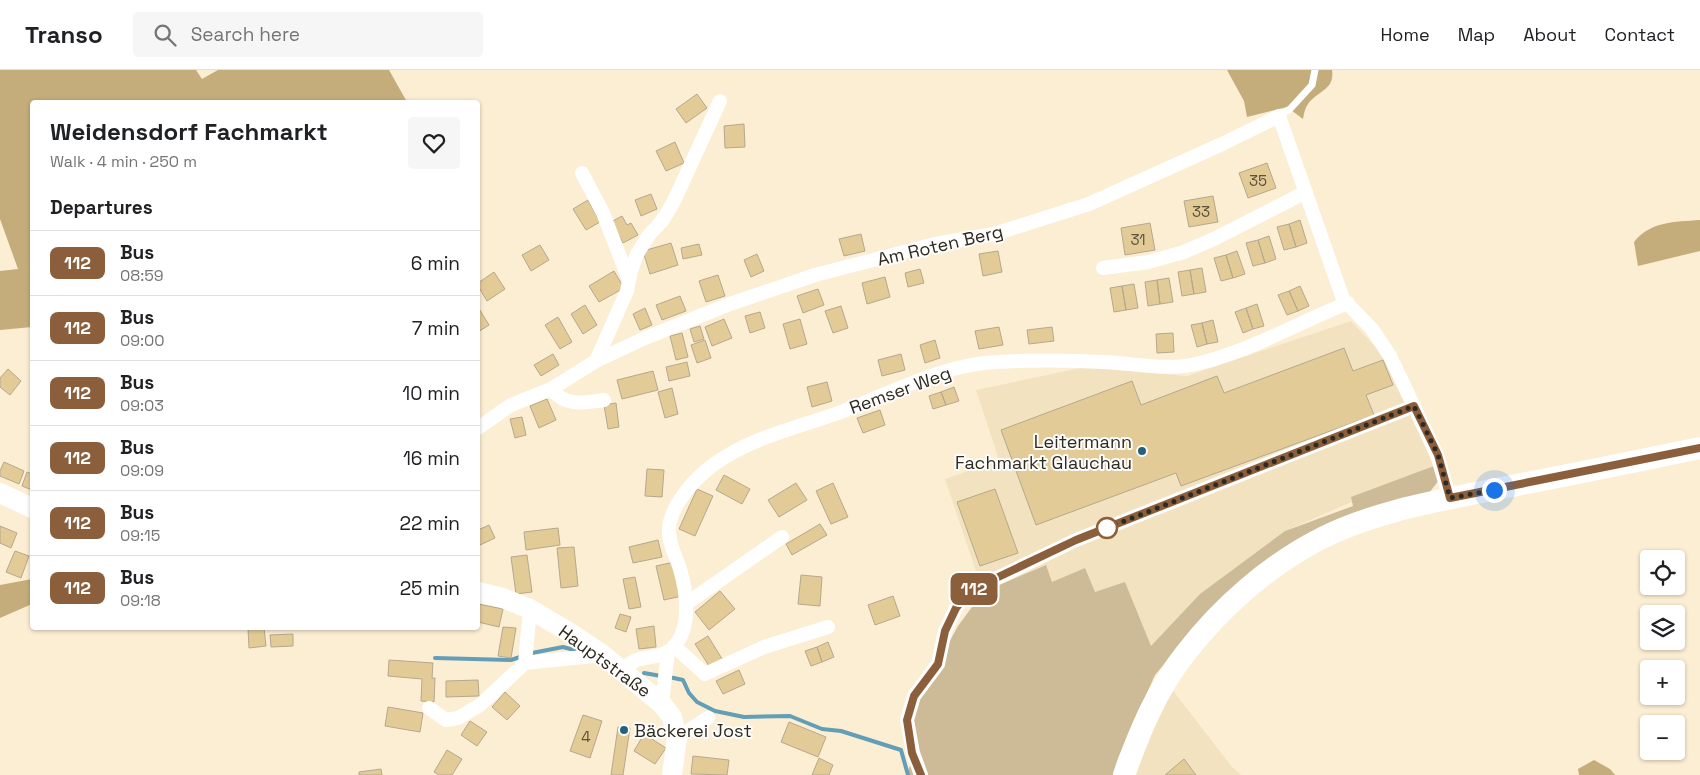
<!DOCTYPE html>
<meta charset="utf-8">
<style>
:root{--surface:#fff;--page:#f6f6f6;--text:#202124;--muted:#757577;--line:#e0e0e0}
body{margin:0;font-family:"Space Grotesk",sans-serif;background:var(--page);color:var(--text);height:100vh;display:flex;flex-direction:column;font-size:19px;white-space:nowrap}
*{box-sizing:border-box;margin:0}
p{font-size:16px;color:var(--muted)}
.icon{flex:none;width:28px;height:28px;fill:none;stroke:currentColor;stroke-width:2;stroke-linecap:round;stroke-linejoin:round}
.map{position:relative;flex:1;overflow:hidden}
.panel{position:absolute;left:30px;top:30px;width:450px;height:530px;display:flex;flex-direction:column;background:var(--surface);border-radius:5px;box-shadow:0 1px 4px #0004}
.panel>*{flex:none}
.badge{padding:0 10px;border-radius:8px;font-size:18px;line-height:32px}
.tools{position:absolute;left:1640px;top:480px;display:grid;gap:10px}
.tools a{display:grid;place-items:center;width:45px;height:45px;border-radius:5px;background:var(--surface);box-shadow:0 1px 4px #0004;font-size:25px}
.you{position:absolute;width:25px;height:25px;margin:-12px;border:4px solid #fff;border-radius:50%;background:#1a73e8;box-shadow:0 0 0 8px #1a73e833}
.map>.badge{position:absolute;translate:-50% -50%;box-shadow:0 0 0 2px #fff}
h2{padding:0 20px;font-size:19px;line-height:45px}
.round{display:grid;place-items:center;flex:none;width:52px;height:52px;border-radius:5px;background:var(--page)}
.overview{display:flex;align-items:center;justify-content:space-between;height:85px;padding:0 20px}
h1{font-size:24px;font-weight:800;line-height:38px}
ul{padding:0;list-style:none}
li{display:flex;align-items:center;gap:15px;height:65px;padding:0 20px;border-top:1px solid var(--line)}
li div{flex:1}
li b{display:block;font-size:19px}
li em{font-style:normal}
li .badge{min-width:55px;font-weight:700;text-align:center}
header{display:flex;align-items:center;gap:30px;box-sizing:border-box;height:70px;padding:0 25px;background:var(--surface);border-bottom:1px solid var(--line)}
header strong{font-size:24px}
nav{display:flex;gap:28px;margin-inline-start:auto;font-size:18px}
.search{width:350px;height:45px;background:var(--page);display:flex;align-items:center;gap:12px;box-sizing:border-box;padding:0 18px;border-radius:5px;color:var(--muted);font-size:19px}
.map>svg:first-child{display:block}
.built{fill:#f2e2bf}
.green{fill:#ccbb96}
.forest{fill:#c4ad7a}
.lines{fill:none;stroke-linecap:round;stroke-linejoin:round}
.stream{stroke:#629eb7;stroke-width:4}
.building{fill:#e3cb98;stroke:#b4a88e}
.lane{stroke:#fff;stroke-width:7}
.street{stroke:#fff;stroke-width:14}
.secondary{stroke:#fff;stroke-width:20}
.primary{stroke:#fff;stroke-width:22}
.line-casing{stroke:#fff;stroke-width:11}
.line{stroke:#8b5e3c;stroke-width:8}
.walk{stroke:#2f2a1f;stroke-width:5;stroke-dasharray:0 9}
.poi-dot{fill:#256279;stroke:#fdfdfd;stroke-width:2}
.stop-dot{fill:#fff;stroke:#8b5e3c;stroke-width:2.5}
.labels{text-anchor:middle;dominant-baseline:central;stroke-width:4;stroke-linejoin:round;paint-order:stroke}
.number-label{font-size:15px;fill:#5c523d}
.street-label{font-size:18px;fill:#2f2a1f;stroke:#fdfdfd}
.poi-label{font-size:18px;fill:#2f2a1f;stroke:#fdfdfd;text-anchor:end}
</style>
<header>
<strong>Transo</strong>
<div class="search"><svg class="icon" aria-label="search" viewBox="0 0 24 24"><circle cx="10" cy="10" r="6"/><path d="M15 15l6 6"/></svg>Search here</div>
<nav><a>Home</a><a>Map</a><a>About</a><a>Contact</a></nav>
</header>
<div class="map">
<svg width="1700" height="705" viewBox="0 0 1700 705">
<rect width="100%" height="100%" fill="#fceed3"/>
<path class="built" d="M1351,251l35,37 48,108 -149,65 -134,116 -26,-64 -30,9 -44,-10 -6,-17 -62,27 -38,-113 54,-19 -23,-70 109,-23 102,9z
M1171,618l61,79 9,8h-105l24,-67z"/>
<path class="green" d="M1434,396l5,14 -10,13 -215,112 -59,70 -37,83 -5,17h-207l11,-25 -5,-26 3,-20 43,-78 25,-34 63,-27 6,17 33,-14 10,24 30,-10 26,64 49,-52 85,-63 68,-25 -2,-9z"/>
<path class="forest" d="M0,0h196l6,9 16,-9h171l18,32h-375v225l-32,3v-59l18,-2 -18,-50z
M1227,0h105c3,20 -14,20 -24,34 -3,4 -4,9 -5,15l-16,-12 -40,10 -3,-16z
M1700,150v31l-62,15 -4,-24c17,-21 40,-20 66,-22z
M32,509v25l-32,14v-33z
M1594,690l16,9 5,6h-36l-1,-6z"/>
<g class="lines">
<path class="stream" d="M532,583l31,-6 11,3
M435,588l76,2 9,-3
M644,603l17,3
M669,607l14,3 6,13 8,9 18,9 29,6 46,-1 32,13 19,2 60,19 7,25"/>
</g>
<path class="building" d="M697,24l10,14 -21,15 -10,-14z
M744,54l1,23 -20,1 -1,-22z
M675,72l9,21 -18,8 -10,-20z
M1267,93l9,25 -28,10 -9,-25z
M651,124l6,15 -16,7 -6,-16z
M1213,126l5,26 -29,5 -5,-26z
M588,130l12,22 -14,8 -13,-21z
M622,146l5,9 4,-2 7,12 -15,8 -12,-21z
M1300,150l7,23 -11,4 -7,-23z
M1150,153l5,27 -30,5 -4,-27z
M1289,154l7,23 -12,3 -7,-23z
M861,164l4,17 -21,5 -5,-17z
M1269,166l7,23 -11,4 -7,-23z
M1258,170l7,23 -12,3 -7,-23z
M671,173l7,22 -28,9 -7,-23z
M699,174l3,11 -19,4 -2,-11z
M540,175l9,15 -18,11 -9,-16z
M998,181l4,21 -19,4 -4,-22z
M1237,181l8,23 -12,4 -7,-23z
M757,184l7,17 -13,6 -7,-17z
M1226,185l7,23 -12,3 -7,-23z
M1202,198l4,24 -12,2 -4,-24z
M920,199l4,14 -16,4 -3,-14z
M1190,200l4,24 -12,2 -4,-24z
M614,201l10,17 -25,14 -10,-16z
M494,202l11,17 -18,12 -9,-15v-3z
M718,205l7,21 -19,6 -7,-21z
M885,207l5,20 -23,7 -5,-21z
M1169,208l4,24 -13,2 -3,-24z
M1157,210l3,24 -12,2 -3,-24z
M1134,214l4,24 -12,2 -4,-24z
M1122,216l4,24 -12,2 -4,-24z
M1300,216l9,20 -11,5 -9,-20z
M818,219l6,16 -21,8 -6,-17z
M1289,221l9,20 -11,4 -9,-20z
M680,226l6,15 -24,9 -6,-15z
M1257,234l7,22 -11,3 -7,-21z
M585,235l12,20 -14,9 -12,-20z
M841,236l7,22 -15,5 -8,-22z
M478,237l11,18 -11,7z
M645,238l7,17 -12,5 -7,-16z
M1246,238l7,21 -10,4 -8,-21z
M760,242l5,16 -15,5 -5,-17z
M558,247l14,25 -12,7 -15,-24z
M724,249l8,19 -20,8 -7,-19z
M800,249l7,25 -17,5 -7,-25z
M1213,250l5,22 -11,2 -5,-21z
M1202,253l5,21 -10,3 -6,-22z
M700,256l4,13 -10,3 -4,-13z
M999,257l4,18 -24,4 -4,-18z
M1052,257l2,14 -25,3 -2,-14z
M682,263l6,24 -12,3 -6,-24z
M1173,263l1,19 -17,1 -1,-19z
M705,270l6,18 -14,5 -6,-18z
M935,270l5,18 -15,5 -5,-18z
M1344,278l9,23 30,-11 10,25 -27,10 8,20 -193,71 -5,-13 -140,52 -35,-95 131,-49 9,24 76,-29 7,17z
M553,284l6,11 -18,11 -7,-11z
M901,284l4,16 -23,6 -4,-16z
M687,292l3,14 -21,5 -3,-14z
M8,299l13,12 -11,14 -10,-8v-9z
M653,301l5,19 -36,9 -5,-19z
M827,312l5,19 -20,6 -5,-20z
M954,317l5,14 -13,4 -5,-13z
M672,318l6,26 -13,4 -7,-26z
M941,322l5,13 -13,4 -4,-13z
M547,329l9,21 -17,8 -9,-22z
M616,333l3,24 -11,2 -4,-24z
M880,340l5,15 -22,8 -6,-15z
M522,347l4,18 -11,3 -5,-19z
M4,392l20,9 -5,13 -19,-8v-5z
M647,399l17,1 -2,27 -17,-1z
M27,402l5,2v16l-10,-4z
M724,405l26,14 -8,15 -26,-14z
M796,413l11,17 -28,17 -11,-17z
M833,413l15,34 -17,7 -15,-33z
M697,419l16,7 -18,40 -16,-7z
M995,419l23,64 -38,13 -23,-64z
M820,454l7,11 -35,20 -6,-11z
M489,455l6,13 -15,7 -2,-4v-11z
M0,456l17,7 -6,15 -11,-5z
M558,458l2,17 -34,5 -2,-18z
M658,470l4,17 -29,6 -4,-16z
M574,477l4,39 -17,2 -4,-40z
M15,481l14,5 -8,22 -15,-6z
M527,485l5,37 -16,2 -5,-37z
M674,492l8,34 -18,4 -8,-34z
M801,505l21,2 -2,29 -22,-2z
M635,507l6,30 -12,2 -6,-30z
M720,521l15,18 -26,21 -14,-18z
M893,526l7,20 -25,9 -7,-20z
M478,534l25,5 -4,18 -21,-5z
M620,544l11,3 -5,15 -11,-4z
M654,556l2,21 -17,2 -3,-20z
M503,557l13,1 -5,30 -13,-2z
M248,558h16l2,18 -17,2z
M293,564v12l-22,1 -1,-12z
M708,566l16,26 -13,7 -16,-25z
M828,572l6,15 -12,5 -5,-15z
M817,577l5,15 -11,4 -6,-15z
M389,590l44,3 -1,15h3l-1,24 -13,-1 1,-22 -34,-3z
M739,600l6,14 -22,10 -7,-13z
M478,610l1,16 -33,1v-16z
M505,622l15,14 -13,14 -15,-13z
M388,637l35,6 -3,19 -35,-6z
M583,645l19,6 -12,37 -20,-7z
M470,651l17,11 -10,14 -16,-11z
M789,652l37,15 -8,20 -37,-15z
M618,657l12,1 -7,47h-12z
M644,664l22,14 -11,16 -21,-13z
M447,680l15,9 -10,16h-13l-5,-3z
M693,686l36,4 -2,15 -36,-1z
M819,688l14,7 -4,10h-17z
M1184,689l12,16h-31z
M381,699l1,6h-23v-3z"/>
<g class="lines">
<path class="lane" d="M1279,46l11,-7 22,-24 3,-15"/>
<path class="street" d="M582,103l21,40 26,67
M1103,198l45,-6 36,-10 30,-13 92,-47
M596,291l31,-70 4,-20 6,-17 12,-19 13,-14 11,-18 47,-102
M551,319c15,18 32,14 53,11
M478,358l33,-23 40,-16 45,-28 49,-23 85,-34 85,-29 120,-31 59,-10 95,-30 133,-60 57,-28 64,183 29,30 18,27 47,99 13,44
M686,534l96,-67
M674,576l31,28 59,-27 64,-20
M525,593l78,-8
M621,600c5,-3 10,-8 16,-10 11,-4 25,-2 35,-11 20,-20 15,-56 8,-80 -4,-13 -12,-26 -11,-40 1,-23 26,-51 44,-64 38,-28 84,-37 128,-53 51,-19 100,-47 155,-50 35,-2 72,-2 107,0 31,1 62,9 93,2 53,-12 101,-41 152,-61
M662,634l6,-53
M429,638l17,12 12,-2 22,-13 45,-42 5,-54
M677,668l31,-20
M921,705l-8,-22 -6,-33 7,-24 24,-32 7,-33 11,-23 12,-16 108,-52 338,-134"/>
<path class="secondary" d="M0,423l32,15
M478,522l25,6 27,11 42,25 31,21 59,49 10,13 5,21 -5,37"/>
<path class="primary" d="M1124,705c15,-42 33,-86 61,-121 36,-47 84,-89 137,-116 54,-27 116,-37 174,-49 68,-13 136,-27 204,-41"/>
</g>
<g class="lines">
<defs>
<path id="line" d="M921,705l-9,-22 -5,-33 7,-24 24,-32 7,-33 11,-23 12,-16 5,-3 103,-49 338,-134 24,49 12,43 250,-50"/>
</defs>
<use href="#line" class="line-casing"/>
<use href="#line" class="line"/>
<path class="walk" d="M1107,458l307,-122 24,49 12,43 44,-8"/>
</g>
<g class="poi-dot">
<circle cx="1142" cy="381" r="5"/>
<circle cx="624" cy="660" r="5"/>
</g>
<circle class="stop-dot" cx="1107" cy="458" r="10"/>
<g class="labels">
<g class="number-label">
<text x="1258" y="110">35</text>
<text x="1201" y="141">33</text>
<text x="1138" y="169">31</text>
<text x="586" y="666">4</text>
</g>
<g class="street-label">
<text transform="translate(940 175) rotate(-13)">Am Roten Berg</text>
<text transform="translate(900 320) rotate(-20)">Remser Weg</text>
<text transform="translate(605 591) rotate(36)">Hauptstraße</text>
</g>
<g class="poi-label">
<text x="1132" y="371">Leitermann<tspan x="1132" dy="21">Fachmarkt Glauchau</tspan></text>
<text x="634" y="660" text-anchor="start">Bäckerei Jost</text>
</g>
</g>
</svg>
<div class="tools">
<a><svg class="icon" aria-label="locate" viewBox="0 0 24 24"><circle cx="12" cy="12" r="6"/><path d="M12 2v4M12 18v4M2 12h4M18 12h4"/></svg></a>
<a><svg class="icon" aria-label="layers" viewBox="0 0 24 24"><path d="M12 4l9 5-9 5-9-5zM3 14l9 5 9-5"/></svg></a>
<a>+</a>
<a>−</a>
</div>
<div class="you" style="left:1494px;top:420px"></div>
<b class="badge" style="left:974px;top:519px;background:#8b5e3c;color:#fff">112</b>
<section class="panel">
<div class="overview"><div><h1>Weidensdorf Fachmarkt</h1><p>Walk · 4 min · 250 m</p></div><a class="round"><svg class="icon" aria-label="heart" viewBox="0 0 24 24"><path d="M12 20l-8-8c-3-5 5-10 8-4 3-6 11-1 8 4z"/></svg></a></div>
<h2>Departures</h2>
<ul>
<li><span class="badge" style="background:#8b5e3c;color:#fff">112</span><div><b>Bus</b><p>08:59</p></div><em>6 min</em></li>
<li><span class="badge" style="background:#8b5e3c;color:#fff">112</span><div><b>Bus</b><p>09:00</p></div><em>7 min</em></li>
<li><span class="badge" style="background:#8b5e3c;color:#fff">112</span><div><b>Bus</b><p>09:03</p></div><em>10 min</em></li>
<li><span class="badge" style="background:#8b5e3c;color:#fff">112</span><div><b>Bus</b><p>09:09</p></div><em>16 min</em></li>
<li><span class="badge" style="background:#8b5e3c;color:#fff">112</span><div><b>Bus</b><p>09:15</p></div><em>22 min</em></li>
<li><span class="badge" style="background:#8b5e3c;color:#fff">112</span><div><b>Bus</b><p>09:18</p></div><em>25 min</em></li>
</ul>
</section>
</div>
